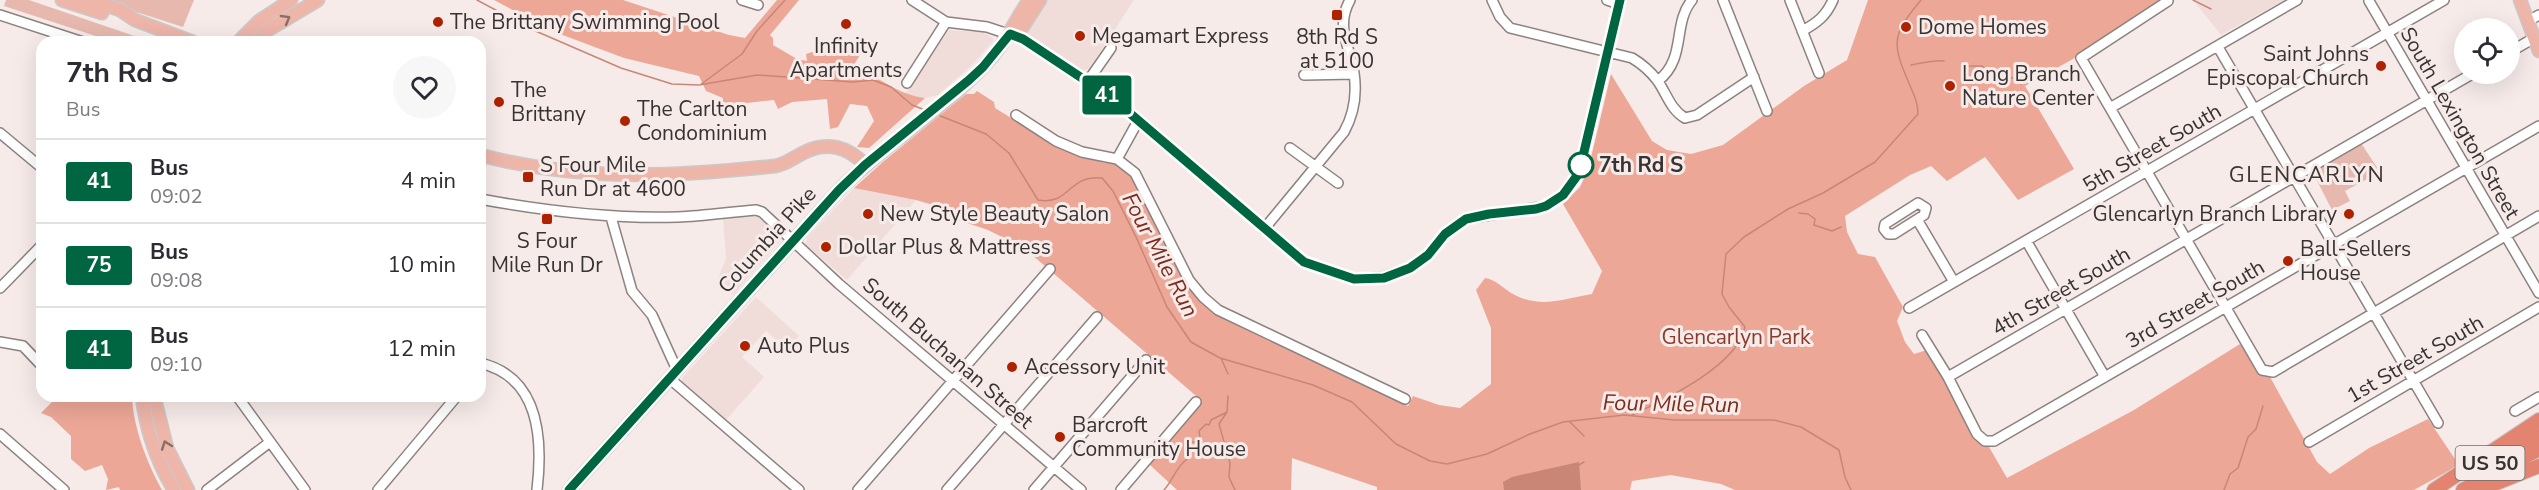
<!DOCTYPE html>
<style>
:root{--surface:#fff;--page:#f7f7f7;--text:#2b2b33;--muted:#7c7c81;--line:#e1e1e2}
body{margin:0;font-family:"Nunito Sans",sans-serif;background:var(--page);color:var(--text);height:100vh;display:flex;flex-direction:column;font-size:22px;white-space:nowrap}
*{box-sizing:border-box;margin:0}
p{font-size:20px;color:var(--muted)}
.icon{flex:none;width:33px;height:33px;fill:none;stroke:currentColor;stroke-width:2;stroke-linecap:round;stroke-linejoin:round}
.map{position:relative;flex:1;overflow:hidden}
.drawer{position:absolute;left:36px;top:36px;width:450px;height:366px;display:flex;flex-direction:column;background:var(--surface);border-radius:18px;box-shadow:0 6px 24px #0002}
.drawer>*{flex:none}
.badge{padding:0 12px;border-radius:4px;font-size:21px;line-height:39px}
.fabs{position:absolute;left:2454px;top:18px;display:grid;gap:12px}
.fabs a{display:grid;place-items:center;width:66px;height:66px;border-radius:50%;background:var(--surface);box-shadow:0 6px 24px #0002;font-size:30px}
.map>.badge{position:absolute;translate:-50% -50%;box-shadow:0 0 0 3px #fff}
.round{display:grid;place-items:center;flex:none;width:63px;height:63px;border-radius:32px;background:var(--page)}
.headline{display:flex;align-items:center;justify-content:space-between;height:102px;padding:0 30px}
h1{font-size:28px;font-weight:700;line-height:45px}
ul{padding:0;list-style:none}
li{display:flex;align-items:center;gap:18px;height:84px;padding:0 30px;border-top:2px solid var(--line)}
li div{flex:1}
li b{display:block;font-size:22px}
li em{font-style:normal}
li .badge{min-width:66px;font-weight:700;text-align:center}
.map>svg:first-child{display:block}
.built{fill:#f0ddd9}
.green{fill:#e7b9ae}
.forest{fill:#eca797}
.water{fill:#c98677}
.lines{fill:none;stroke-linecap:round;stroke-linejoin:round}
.stream{stroke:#c98677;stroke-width:1.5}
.minor-casing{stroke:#8c8280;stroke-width:12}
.major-casing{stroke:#cbcaca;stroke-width:15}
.highway-casing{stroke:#cbcaca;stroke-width:16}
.minor{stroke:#fff;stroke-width:9}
.major{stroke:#eeb5a9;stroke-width:12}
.highway{stroke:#e28470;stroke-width:14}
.oneway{stroke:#8a6e68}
.line-casing{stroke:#fff;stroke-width:14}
.line{stroke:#006641;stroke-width:9}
.poi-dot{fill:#af2200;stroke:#f6ebe9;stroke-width:2}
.stop-dot{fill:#fff;stroke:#006641;stroke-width:3}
.labels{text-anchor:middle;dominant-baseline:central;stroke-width:6;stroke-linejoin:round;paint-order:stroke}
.shield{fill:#f6ebe9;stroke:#716a6a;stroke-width:1.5}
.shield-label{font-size:20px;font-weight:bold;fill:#383333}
.poi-label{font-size:21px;fill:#383333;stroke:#f6ebe9;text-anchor:start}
.street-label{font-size:21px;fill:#383333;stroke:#f6ebe9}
.stop-label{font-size:21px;font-weight:bold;fill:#383333;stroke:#f6ebe9;text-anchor:start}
.park-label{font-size:21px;fill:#8c3a29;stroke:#f6ebe9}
.neighbourhood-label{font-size:22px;letter-spacing:1.5px;fill:#3d3533;stroke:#f6ebe9}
.water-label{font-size:22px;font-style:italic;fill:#7e2c1c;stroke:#f6ebe9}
</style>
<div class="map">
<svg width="2539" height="490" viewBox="0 0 2539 490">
<rect width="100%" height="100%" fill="#f6ebe9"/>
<path class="built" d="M1046,0h88l-45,69 -6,1 -56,-37 -1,-4z
M2193,0h91l-63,35z
M949,30l33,2 11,6v3l-20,23 -35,31 -13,3 -18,-2 -2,-2z
M854,188l62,12 -69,80 -41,-35 1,-7z
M752,216l7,1 23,22 -49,56 -16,-14 9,-23 -3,-39z
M756,297l43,39 -12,13 -21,-18 -24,26 22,20 -38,43 -44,-38v-4z"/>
<path class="green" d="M6,0h23l123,42h-38l-110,-36z
M99,0h95l-11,27z
M2361,143l19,29 -35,19 5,10 -18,9 -19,-37z"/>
<path class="forest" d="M494,0h129l106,35 16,3 32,-38h22l-29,35 3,3v7l24,14 10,2 -1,-7 37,-12 20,8 -8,13 17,7 -2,5c19,9 34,21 55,23l-56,50 -12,-1 17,-26 -7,-15 -17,-2 -12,23 -8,2 -3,-30 -35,3 -14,7 -4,-9 -54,6 3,-8 -17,-7 -7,-15 -75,-18 -72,-27z
M1868,0h294l-82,55 -55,31 49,83 -56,31 -33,-43 -38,24 -16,-15 -21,9 -65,41 2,16 11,22 17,3 28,50 -6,14 8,21 9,12 13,-4 18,29 27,54 6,8 11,6 18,31 127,-68 106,-66 19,28 11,5 47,85 13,12 39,-26 59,-29 31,46 -45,25h-679l-14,-6 -50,-9 -39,6 -2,9h-253v-3l-85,-29 -1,32h-114l-28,-26 53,-63 -178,-153 -36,-18 -39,-13 -9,-10 -24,-7 -62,-12 30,-27 82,-67h8l3,-3 17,11 1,6 53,33 35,16 22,6 13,-2 9,7c31,54 46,115 99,152l182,86 5,-10 26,9 21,3 31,-24v-56l-15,-38 9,-12c10,1 19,11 28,16 27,15 50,5 79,0l10,-23 -39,-67 17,-17 8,-17 23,-96 41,67 15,9 24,4 32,-9 81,-59 43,-26z
M58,396h74c1,31 15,67 30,94h-42l-1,-3 -13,3 2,-11 -6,-14 -17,6 -14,-12v-23l-20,-19 -10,-4z"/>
<path class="water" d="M1579,462l2,28h-77l-1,-8 9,-5z"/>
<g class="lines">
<path class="stream" d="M477,0l54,29 90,39 51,16 27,1 58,-10 96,7 20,-2 18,7 21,18 13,5
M2193,0l18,9
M1911,65c11,-2 23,-5 33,-4
M1961,66h20l13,7 5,-4 7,8 7,1 3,4 3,-2 2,4
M700,85l42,-31 15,-23 28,-31
M938,115l48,19 23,19 29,47c32,6 30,-26 64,-22l11,13 24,48 30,68 24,35 29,16 93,27 39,17 44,42 34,17 17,3 40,-10 43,-20 33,-12 61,-7 51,5h99l27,7 38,23 6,27 6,13
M1799,213l9,1 7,5 -1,6 18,6 9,-4
M1221,358l7,16
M1228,396l-1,16 -8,12 11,39 -1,14 6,13
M1632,415c34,-16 105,-49 113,-88l-16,-20 -7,-13 4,-40 18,-17 44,-28 35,-16 52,-31 43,-48c0,-10 -3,-17 -7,-26 -19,-44 -21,-51 10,-88
M1570,422l14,14
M1579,465l5,-3
M1164,490c9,-10 12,-23 23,-31v-14l4,-3h5l4,-5 -1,-6 7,-7 3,1 2,-5 16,-8
M2224,490l6,-16 8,-6 10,-31 8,-8 7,-23"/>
<defs>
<path id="minor" d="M742,0l16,5
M912,0l34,22 41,5 36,12 89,59 192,164 50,17 30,-2 26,-9 18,-13 17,-21 21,-15 80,-13 17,-10 16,-23 41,-173
M1492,0l8,17 10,11 122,30c10,6 18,13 25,22 10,14 13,29 28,38l12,-3 57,-38
M1607,0l12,4
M1723,0l44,111
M1790,0l29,73
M2168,1l-87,57 181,312 11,2 266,-156
M2369,1l170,292
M0,15l83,27
M2528,21l11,-6
M1802,31c15,-8 24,-15 31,-31
M2218,47l220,376
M2510,52l24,-14
M1304,75l50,-1
M1088,81l23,-33
M1658,81c29,-23 14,-57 34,-81
M907,83l39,-61
M2110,108l187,-108
M1016,115l40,26 26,11 35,7 18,14 54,107 14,17 15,13 187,89
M0,133l42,35
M1290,148l48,35
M1117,159l21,-38
M480,199c65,12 131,20 198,18 26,-1 52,-5 78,-7l6,2 77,72 242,206
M1918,203l8,5 -2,7 -30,19h-6l-4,-5 1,-5z
M611,217l21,74 20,24 25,55
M1918,221l36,61
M1264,229l80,-97c10,-18 13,-39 10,-59 -4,-27 -19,-46 -4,-73
M2027,242l78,135
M0,288l42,-43
M1909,308l535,-308
M1922,335l26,42 29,57 8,7h9l545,-315
M0,342l23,4 19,20
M480,363c60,14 63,76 57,127
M1948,377l524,-303
M669,378l130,112
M237,396l68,94
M2515,411l24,-14
M0,434l64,56
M2309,442l230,-135
M207,490l63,-48
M378,490l79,-94
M858,490l192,-221
M947,490l150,-173
M1034,490l112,-130
M1121,490l75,-88"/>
<path id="major" d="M62,0l40,13
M90,0l30,10 15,10 58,22
M2520,0l19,51
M1010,34l12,-6 18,-28
M238,42l21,-21 32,-21
M256,42l12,-12 50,-30
M480,155c102,27 191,22 295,11 12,-2 19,-9 30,-14 22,-11 44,-5 60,13
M142,396c4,33 15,66 32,94
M154,396l13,52 21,42
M569,490l271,-301c44,-44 99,-77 143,-122 21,-21 30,-43 46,-67"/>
<path id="highway" d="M2483,466l56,-30
M2434,490l105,-70
M2463,490l76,-41
M2479,490l60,-24"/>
</defs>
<use href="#minor" class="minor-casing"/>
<use href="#major" class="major-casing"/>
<use href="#highway" class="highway-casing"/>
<use href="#minor" class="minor"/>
<use href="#major" class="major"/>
<use href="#highway" class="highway"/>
</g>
<defs><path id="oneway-chevron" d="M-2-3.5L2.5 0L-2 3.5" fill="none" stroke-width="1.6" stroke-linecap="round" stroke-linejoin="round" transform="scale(1.5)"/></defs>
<g class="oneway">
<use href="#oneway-chevron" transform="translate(286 19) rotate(-30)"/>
<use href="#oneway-chevron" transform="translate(166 445) rotate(-110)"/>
</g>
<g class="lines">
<defs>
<path id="line" d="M569,490l270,-300 26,-25 104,-85 14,-13 27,-33 13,5 89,59 192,164 50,17 30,-1 26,-10 18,-13 17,-21 21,-15 23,-5 47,-5 10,-3 17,-11 16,-22 41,-173"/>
</defs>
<use href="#line" class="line-casing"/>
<use href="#line" class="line"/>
</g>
<g class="poi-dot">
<rect x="1331" y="9" width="12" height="12" rx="3"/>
<circle cx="438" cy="22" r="6"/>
<circle cx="846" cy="24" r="6"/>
<circle cx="1906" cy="27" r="6"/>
<circle cx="1080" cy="36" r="6"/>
<circle cx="2381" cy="66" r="6"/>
<circle cx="1950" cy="86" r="6"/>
<circle cx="499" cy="102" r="6"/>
<circle cx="625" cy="121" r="6"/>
<rect x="522" y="171" width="12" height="12" rx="3"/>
<circle cx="868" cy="214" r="6"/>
<circle cx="2349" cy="214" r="6"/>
<rect x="541" y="213" width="12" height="12" rx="3"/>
<circle cx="826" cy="247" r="6"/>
<circle cx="2288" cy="261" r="6"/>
<circle cx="745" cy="346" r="6"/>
<circle cx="1012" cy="367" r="6"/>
<circle cx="1060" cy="437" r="6"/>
</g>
<circle class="stop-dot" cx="1581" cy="165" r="12"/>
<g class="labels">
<rect class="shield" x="2455.5" y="446" width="69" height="34" rx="4.5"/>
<g class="shield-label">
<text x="2490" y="463">US 50</text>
</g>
<g class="poi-label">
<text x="450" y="22">The Brittany Swimming Pool</text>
<text x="1918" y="27">Dome Homes</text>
<text x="1092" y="36">Megamart Express</text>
<text x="1337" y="37" text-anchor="middle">8th Rd S<tspan x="1337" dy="24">at 5100</tspan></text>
<text x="846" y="46" text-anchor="middle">Infinity<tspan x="846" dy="24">Apartments</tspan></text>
<text x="2369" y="54" text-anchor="end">Saint Johns<tspan x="2369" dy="24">Episcopal Church</tspan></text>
<text x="1962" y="74">Long Branch<tspan x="1962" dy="24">Nature Center</tspan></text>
<text x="511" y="90">The<tspan x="511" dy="24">Brittany</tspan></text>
<text x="637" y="109">The Carlton<tspan x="637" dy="24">Condominium</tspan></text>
<text x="540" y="165">S Four Mile<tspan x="540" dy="24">Run Dr at 4600</tspan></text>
<text x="880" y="214">New Style Beauty Salon</text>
<text x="2337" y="214" text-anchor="end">Glencarlyn Branch Library</text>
<text x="547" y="241" text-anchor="middle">S Four<tspan x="547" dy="24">Mile Run Dr</tspan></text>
<text x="838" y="247">Dollar Plus &amp; Mattress</text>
<text x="2300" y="249">Ball-Sellers<tspan x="2300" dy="24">House</tspan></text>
<text x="757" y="346">Auto Plus</text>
<text x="1024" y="367">Accessory Unit</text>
<text x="1072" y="425">Barcroft<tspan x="1072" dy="24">Community House</tspan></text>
</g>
<g class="street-label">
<text transform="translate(2460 123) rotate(60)">South Lexington Street</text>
<text transform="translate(2152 148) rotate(-30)">5th Street South</text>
<text transform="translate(767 240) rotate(-48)">Columbia Pike</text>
<text transform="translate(2061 291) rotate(-30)">4th Street South</text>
<text transform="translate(2195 304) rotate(-30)">3rd Street South</text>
<text transform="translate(948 353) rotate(41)">South Buchanan Street</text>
<text transform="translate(2415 359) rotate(-30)">1st Street South</text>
</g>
<g class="stop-label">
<text x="1599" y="165">7th Rd S</text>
</g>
<g class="park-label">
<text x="1736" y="337">Glencarlyn Park</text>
</g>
<g class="neighbourhood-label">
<text x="2307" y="175">GLENCARLYN</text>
</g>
<g class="water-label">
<text transform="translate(1160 255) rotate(62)">Four Mile Run</text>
<text transform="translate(1671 404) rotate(1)">Four Mile Run</text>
</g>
</g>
</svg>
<div class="fabs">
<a><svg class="icon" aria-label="locate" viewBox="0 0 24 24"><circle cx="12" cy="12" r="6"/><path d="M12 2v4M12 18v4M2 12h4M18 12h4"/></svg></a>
</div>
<b class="badge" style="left:1107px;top:95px;background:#006641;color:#fff">41</b>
<section class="drawer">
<div class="headline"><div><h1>7th Rd S</h1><p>Bus</p></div><a class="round"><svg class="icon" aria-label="heart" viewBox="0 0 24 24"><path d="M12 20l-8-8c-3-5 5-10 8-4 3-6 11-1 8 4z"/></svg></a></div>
<ul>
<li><span class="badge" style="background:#006641;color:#fff">41</span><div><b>Bus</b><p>09:02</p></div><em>4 min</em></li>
<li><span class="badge" style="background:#006641;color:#fff">75</span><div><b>Bus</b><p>09:08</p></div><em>10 min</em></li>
<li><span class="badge" style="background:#006641;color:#fff">41</span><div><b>Bus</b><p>09:10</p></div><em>12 min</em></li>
</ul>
</section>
</div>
